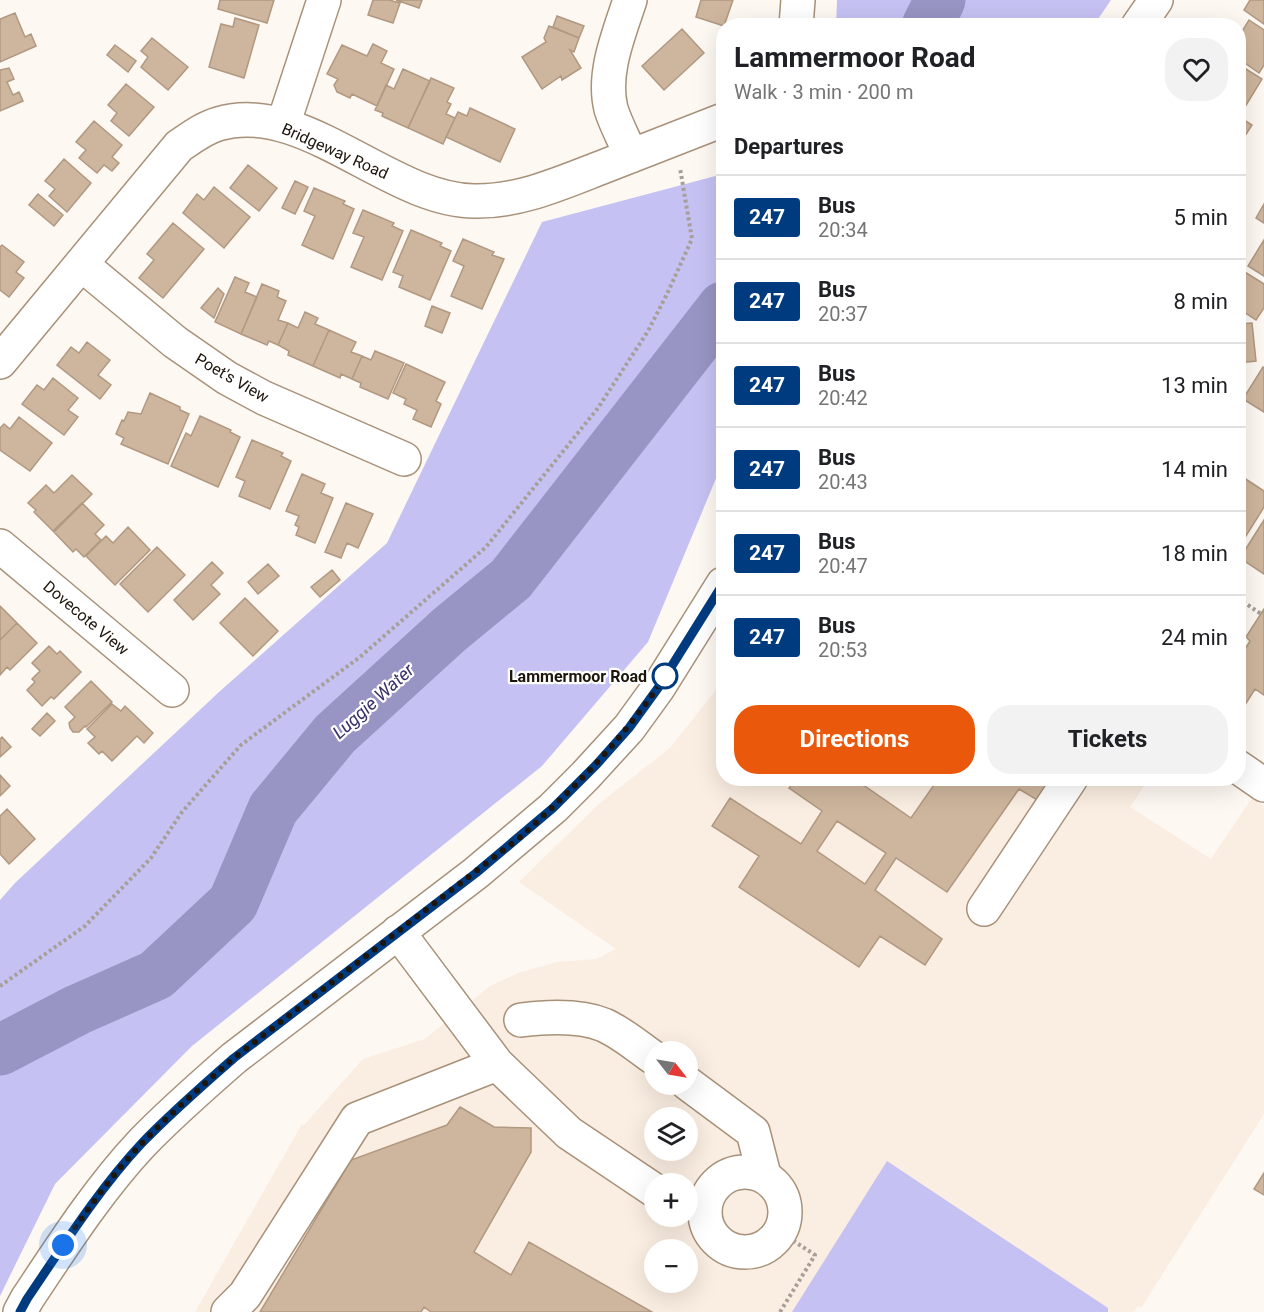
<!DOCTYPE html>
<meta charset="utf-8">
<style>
:root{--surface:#fff;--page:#f2f2f2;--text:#202124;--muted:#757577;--line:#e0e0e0;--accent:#ea580c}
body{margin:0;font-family:Roboto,sans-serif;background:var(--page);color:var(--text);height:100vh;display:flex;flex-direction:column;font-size:22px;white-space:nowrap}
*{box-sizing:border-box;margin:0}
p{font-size:20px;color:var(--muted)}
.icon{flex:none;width:33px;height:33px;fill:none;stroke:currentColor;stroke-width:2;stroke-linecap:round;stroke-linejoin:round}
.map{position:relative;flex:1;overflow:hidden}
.sheet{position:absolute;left:716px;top:18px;width:530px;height:768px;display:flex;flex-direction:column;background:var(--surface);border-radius:24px;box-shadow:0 6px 24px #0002}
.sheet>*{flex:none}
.badge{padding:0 12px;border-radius:4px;font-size:21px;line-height:39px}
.needle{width:39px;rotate:121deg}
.controls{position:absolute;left:644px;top:1041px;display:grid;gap:12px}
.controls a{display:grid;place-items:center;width:54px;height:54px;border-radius:50%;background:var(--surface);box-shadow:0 6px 24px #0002;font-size:30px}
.you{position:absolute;width:30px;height:30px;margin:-15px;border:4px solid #fff;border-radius:50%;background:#1a73e8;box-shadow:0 0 0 9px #1a73e833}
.map>.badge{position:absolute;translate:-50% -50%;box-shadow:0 0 0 3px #fff}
h2{padding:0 18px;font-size:22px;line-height:54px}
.round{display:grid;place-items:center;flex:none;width:63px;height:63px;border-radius:24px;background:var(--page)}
.summary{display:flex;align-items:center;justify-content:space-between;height:102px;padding:0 18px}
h1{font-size:28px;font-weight:700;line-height:45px}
.action{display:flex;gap:12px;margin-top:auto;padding:12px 18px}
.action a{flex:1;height:69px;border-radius:24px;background:var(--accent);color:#fff;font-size:24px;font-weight:700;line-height:69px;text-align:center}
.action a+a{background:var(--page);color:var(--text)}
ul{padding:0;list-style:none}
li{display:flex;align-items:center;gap:18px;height:84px;padding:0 18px;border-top:2px solid var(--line)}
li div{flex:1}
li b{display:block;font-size:22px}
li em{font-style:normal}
li .badge{min-width:66px;font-weight:700;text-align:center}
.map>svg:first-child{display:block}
.built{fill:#faede1;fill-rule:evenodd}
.green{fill:#c5c2f3}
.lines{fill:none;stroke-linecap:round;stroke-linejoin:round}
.river{stroke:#9894c3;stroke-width:51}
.building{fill:#ceb59d;stroke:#b09881;stroke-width:1.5;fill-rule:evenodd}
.minor-casing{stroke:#a89179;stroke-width:36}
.major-casing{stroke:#a89179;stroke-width:36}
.path{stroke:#a69f98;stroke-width:4;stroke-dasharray:3 3;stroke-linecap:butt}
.minor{stroke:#fff;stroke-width:33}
.major{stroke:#fff;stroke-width:33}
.line-casing{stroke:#fff;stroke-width:14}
.line{stroke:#003b80;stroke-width:9}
.walk{stroke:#1e150c;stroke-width:6;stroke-dasharray:0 10.8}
.stop-dot{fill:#fff;stroke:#003b80;stroke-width:3}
.labels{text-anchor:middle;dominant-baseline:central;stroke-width:4.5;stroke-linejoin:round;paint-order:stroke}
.street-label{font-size:16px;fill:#1e150c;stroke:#fff}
.stop-label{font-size:16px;font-weight:bold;fill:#1e150c;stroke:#fff;text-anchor:end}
.water-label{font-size:18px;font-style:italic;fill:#39306a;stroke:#fff}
</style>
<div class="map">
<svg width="1264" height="1312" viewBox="0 0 1264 1312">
<rect width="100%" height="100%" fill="#fef8f3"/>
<path class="built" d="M723,681v97l426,1 -19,28 81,52 41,-61 12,8v308l-123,194 -3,-2 -4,6h-939l107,-188 2,1 59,-66 62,-20 65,-53 28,-13 39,-11 39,-3 20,-10 -97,-67 82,-80 69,-54zM654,1052h33v32h-33zM654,1118h33v32h-33zM654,1184h33v32h-33zM654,1250h33v32h-33z"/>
<path class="green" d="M837,0h274l-17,25 -258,1z
M723,174v238l-6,64 -69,166 -106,124 -350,280 -137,138 -55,112v-396l15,-17 204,-191 168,-149 155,-321z
M887,1161l221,147v4h-316z"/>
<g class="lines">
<path class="river" d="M927,26l13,-26
M0,1050l77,-40 79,-35 77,-72 40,-94 62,-75 114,-104 62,-51 212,-272"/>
</g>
<path class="building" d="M220,0h54l-7,23 -49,-14z
M373,0h16l11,3 -7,20 -25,-8z
M396,0h26l-3,8z
M701,0h32l-9,26 -28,-9z
M1250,0h14v24l-20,-14z
M15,13l10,24 6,-3 5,12 -36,16v-43z
M557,16l27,10 -5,12 -26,-11z
M235,18l24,7 -15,53 -35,-11 12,-43 12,3z
M1249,20l15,10v35l-5,8 -21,-15v-20z
M549,26l30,12 -5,14 -4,-2 11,18 -19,12 -1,-4 -19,13 -20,-32 24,-15 -2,-4z
M682,29l22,24 -40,37 -22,-24z
M152,38l36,29 -20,23 -27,-23 7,-10 -7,-6z
M373,44l14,7 -6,12 13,6 -17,37 -25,-12 -2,4 -13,-6 -3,-7 4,-6 -11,-5 15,-29 25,11z
M115,45l21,16 -8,11 -21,-17z
M1238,64l24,15 -20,33 -4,-3z
M9,68l5,11 -7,3 6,13 6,-3 4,9 -23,10v-41z
M403,69l27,12 -22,47 -26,-12 1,-3 -8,-3 11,-25 8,4z
M431,78l23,10 -7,14 4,2 -5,10 9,4 -12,26 -35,-16z
M126,84l28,23 -25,29 -18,-15 6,-8 -9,-8z
M470,108l45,21 -15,33 -54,-25 12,-25 9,4z
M1238,116l14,9 -14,22z
M94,121l28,24 -10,12 7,6 -7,8 -8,-6 -7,8 -18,-15 7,-8 -10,-8z
M64,159l27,24 -24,29 -18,-16 6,-7 -10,-8z
M248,165l29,23 -18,23 -29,-23z
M295,181l13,6 -13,27 -13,-6z
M214,187l36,30 -26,31 -41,-35 14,-19 7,6z
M314,188l31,13 -2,3 11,5 -21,50 -31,-14 13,-29 -11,-5z
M38,194l25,21 -9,11 -25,-21z
M1264,204v19l-8,-5z
M363,210l31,13 -2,3 11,5 -21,49 -31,-13 13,-30 -11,-4z
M173,223l31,26 -41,49 -24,-20 15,-18 -7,-6z
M411,230l31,13 -2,3 11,5 -21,49 -31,-13 4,-11 -10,-4z
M463,239l31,13 -2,3 12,4 -22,50 -31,-13 13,-30 -11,-5z
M1264,240v36l-16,-10z
M2,245l22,17 -8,10 8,6 -15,19 -9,-7v-43z
M1240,269l24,15v24l-8,12 -18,-12v-35z
M235,277l14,6 -4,9 12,5 -16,37 -26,-12z
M262,284l17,7 -2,6 9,4 -8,19 10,3 -10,22 -9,-4 -2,4 -26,-11z
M218,288l6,6 -10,24 -13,-10z
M432,306l18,7 -8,20 -17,-7z
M305,312l13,6 -3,6 14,6 -16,36 -25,-11 1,-4 -11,-6 10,-22 10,5z
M1252,323l4,38 -18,2v-39z
M329,330l27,12 -5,10 11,4 -10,23 -11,-5 -1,4 -27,-12z
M87,342l23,18 -12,15 13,10 -11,14 -43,-34 14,-18 8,6z
M375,351l29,12 -16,36 -28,-12 1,-4 -9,-4 10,-23 9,4z
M406,364l39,18 -9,19 5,3 -10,23 -18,-8 4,-9 -13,-6 2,-5 -13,-6z
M1263,367l1,1v44l-21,-13z
M53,378l25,20 -10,12 10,7 -14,18 -42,-31 15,-19 7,5z
M150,393l30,14v3l9,4 -21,50 -47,-20 3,-6 -8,-4 6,-14 2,1 4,-9 13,2z
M200,416l31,14 -1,2 10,5 -22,50 -47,-21 15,-33 5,3z
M19,417l33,26 -22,28 -30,-21v-22l4,-4 6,5z
M252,440l31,13 -2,3 10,5 -21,48 -31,-13 6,-15 -9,-4z
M302,474l23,10 -4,9 12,5 -18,45 -19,-8 3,-8 -4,-2 4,-9 -13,-5z
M1238,474l26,17v16l-23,37 -3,-2z
M72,475l20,19 -38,38 -20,-20 2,-2 -8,-7 18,-18 8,8z
M82,503l22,22 -9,9 6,6 -17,17 -8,-8 -3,3 -20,-21z
M346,503l27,11 -15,34 -11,-5 -6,15 -16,-6z
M1264,520v54l-24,-16z
M128,527l22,23 -35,35 -29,-29 20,-20 7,7z
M157,547l28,28 -37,37 -28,-28z
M212,562l11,11 -12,12 9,9 -27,26 -19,-20z
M268,564l11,12 -21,18 -10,-12z
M332,570l8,10 -20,17 -9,-10z
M245,598l33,33 -25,25 -33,-33z
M0,606l17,17 -17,17z
M1264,609v86l-9,-6 -17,27v-65l4,3 8,-13 -4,-4z
M17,623l20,20 -27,27 -3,-3 -7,8v-35z
M49,646l8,8 3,-3 21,21 -27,27 -3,-2 -9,9 -15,-16 8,-8 -3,-3 8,-8 -8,-8z
M91,681l21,21 -26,25 -1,-1 -6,6h-6l-3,-4 -1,-5 6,-6 -10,-10z
M112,704l9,7 4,-5 28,27 -9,10 -7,-7 -25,25 -10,-10 -3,3 -11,-11 7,-6 -8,-8z
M47,713l8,8 -15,15 -8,-7z
M2,737l9,10 -11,10v-18z
M0,775l10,11 -10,10z
M796,778h70l-4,6 49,34 23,-33 -10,-7h131l-16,23 -20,-12 -72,103 -51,-34 -21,32 67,49 -17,26 -45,-29 -21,31 -120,-80 20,-31 -47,-30 18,-28 71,46 21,-33 -33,-23zM837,821l49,32 -21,31 -48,-33z
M7,809l28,30 -26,25 -9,-10v-38z
M460,1107l34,20 37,1v24l-57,100 37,23 18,-33 123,70h-221l-7,-5 -3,5h-161l91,-152 96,-35z
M1264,1173v22l-10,-6z"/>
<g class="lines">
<defs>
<path id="minor" d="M630,0c-11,34 -28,73 -19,109 5,16 14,32 20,47
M1138,26l18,-26
M283,125l41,-125
M81,264l94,78 52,36 37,20 140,61
M0,362l179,-216c12,-8 25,-18 39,-22 85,-26 171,76 256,77 44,1 85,-17 126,-33 41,-16 82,-32 123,-48
M0,546l172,144
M1238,767l26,18
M984,909l87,-131
M521,1020c24,-3 59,-5 83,5 18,8 34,22 50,33
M497,1064l72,69 85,57
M687,1083l66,49 11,43
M705 1212a40 40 0 1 1 80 0a40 40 0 1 1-80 0Z
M228,1312l17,-17 112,-176 140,-55 -99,-132"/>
<path id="major" d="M796,26l2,-26
M20,1312l7,-13c36,-54 71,-109 115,-156 29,-30 61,-58 92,-85l242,-185 77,-65 32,-32 44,-48 29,-40 65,-104"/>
</defs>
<use href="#minor" class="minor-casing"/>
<use href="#major" class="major-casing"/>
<path class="path" d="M1238,598l23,16
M0,986l85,-60 66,-68 31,-46 59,-67 119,-88 126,-110 112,-139 50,-77 19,-37 25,-55 -12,-71
M780,1312l35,-57 -35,-23"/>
<use href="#minor" class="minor"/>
<use href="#major" class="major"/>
</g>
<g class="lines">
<defs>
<path id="line" d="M20,1312l7,-13c36,-53 71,-109 115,-156 29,-30 61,-58 92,-85l242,-185 77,-65 44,-44 32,-36 29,-40 65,-104"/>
</defs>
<use href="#line" class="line-casing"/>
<use href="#line" class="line"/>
<path class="walk" d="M63,1245c24,-35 50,-71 79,-102 29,-30 61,-58 92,-85l285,-220c57,-51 110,-104 151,-170l-5,8"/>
</g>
<circle class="stop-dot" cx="665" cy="676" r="12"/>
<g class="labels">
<g class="street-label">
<text transform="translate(335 151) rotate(24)">Bridgeway Road</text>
<text transform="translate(232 378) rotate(30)">Poet's View</text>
<text transform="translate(86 618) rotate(40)">Dovecote View</text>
</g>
<g class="stop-label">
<text x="647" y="676">Lammermoor Road</text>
</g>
<g class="water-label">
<text transform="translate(373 701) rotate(-42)">Luggie Water</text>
</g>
</g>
</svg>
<div class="controls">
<a><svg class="needle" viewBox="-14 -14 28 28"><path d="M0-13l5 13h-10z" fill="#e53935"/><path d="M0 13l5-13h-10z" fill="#757577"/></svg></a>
<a><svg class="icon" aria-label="layers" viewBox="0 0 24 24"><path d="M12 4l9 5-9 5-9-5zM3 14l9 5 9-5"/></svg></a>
<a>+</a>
<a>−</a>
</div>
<div class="you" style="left:63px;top:1245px"></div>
<section class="sheet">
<div class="summary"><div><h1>Lammermoor Road</h1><p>Walk · 3 min · 200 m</p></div><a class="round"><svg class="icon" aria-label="heart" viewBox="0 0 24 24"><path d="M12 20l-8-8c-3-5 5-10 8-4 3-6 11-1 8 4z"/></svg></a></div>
<h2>Departures</h2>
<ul>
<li><span class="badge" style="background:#003b80;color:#fff">247</span><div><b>Bus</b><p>20:34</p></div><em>5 min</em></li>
<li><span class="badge" style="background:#003b80;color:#fff">247</span><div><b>Bus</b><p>20:37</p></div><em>8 min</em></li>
<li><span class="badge" style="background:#003b80;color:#fff">247</span><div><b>Bus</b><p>20:42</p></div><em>13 min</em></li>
<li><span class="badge" style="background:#003b80;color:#fff">247</span><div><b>Bus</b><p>20:43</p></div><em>14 min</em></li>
<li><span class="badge" style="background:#003b80;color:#fff">247</span><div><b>Bus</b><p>20:47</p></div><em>18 min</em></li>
<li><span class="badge" style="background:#003b80;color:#fff">247</span><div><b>Bus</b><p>20:53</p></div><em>24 min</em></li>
</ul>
<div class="action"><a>Directions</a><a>Tickets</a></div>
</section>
</div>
